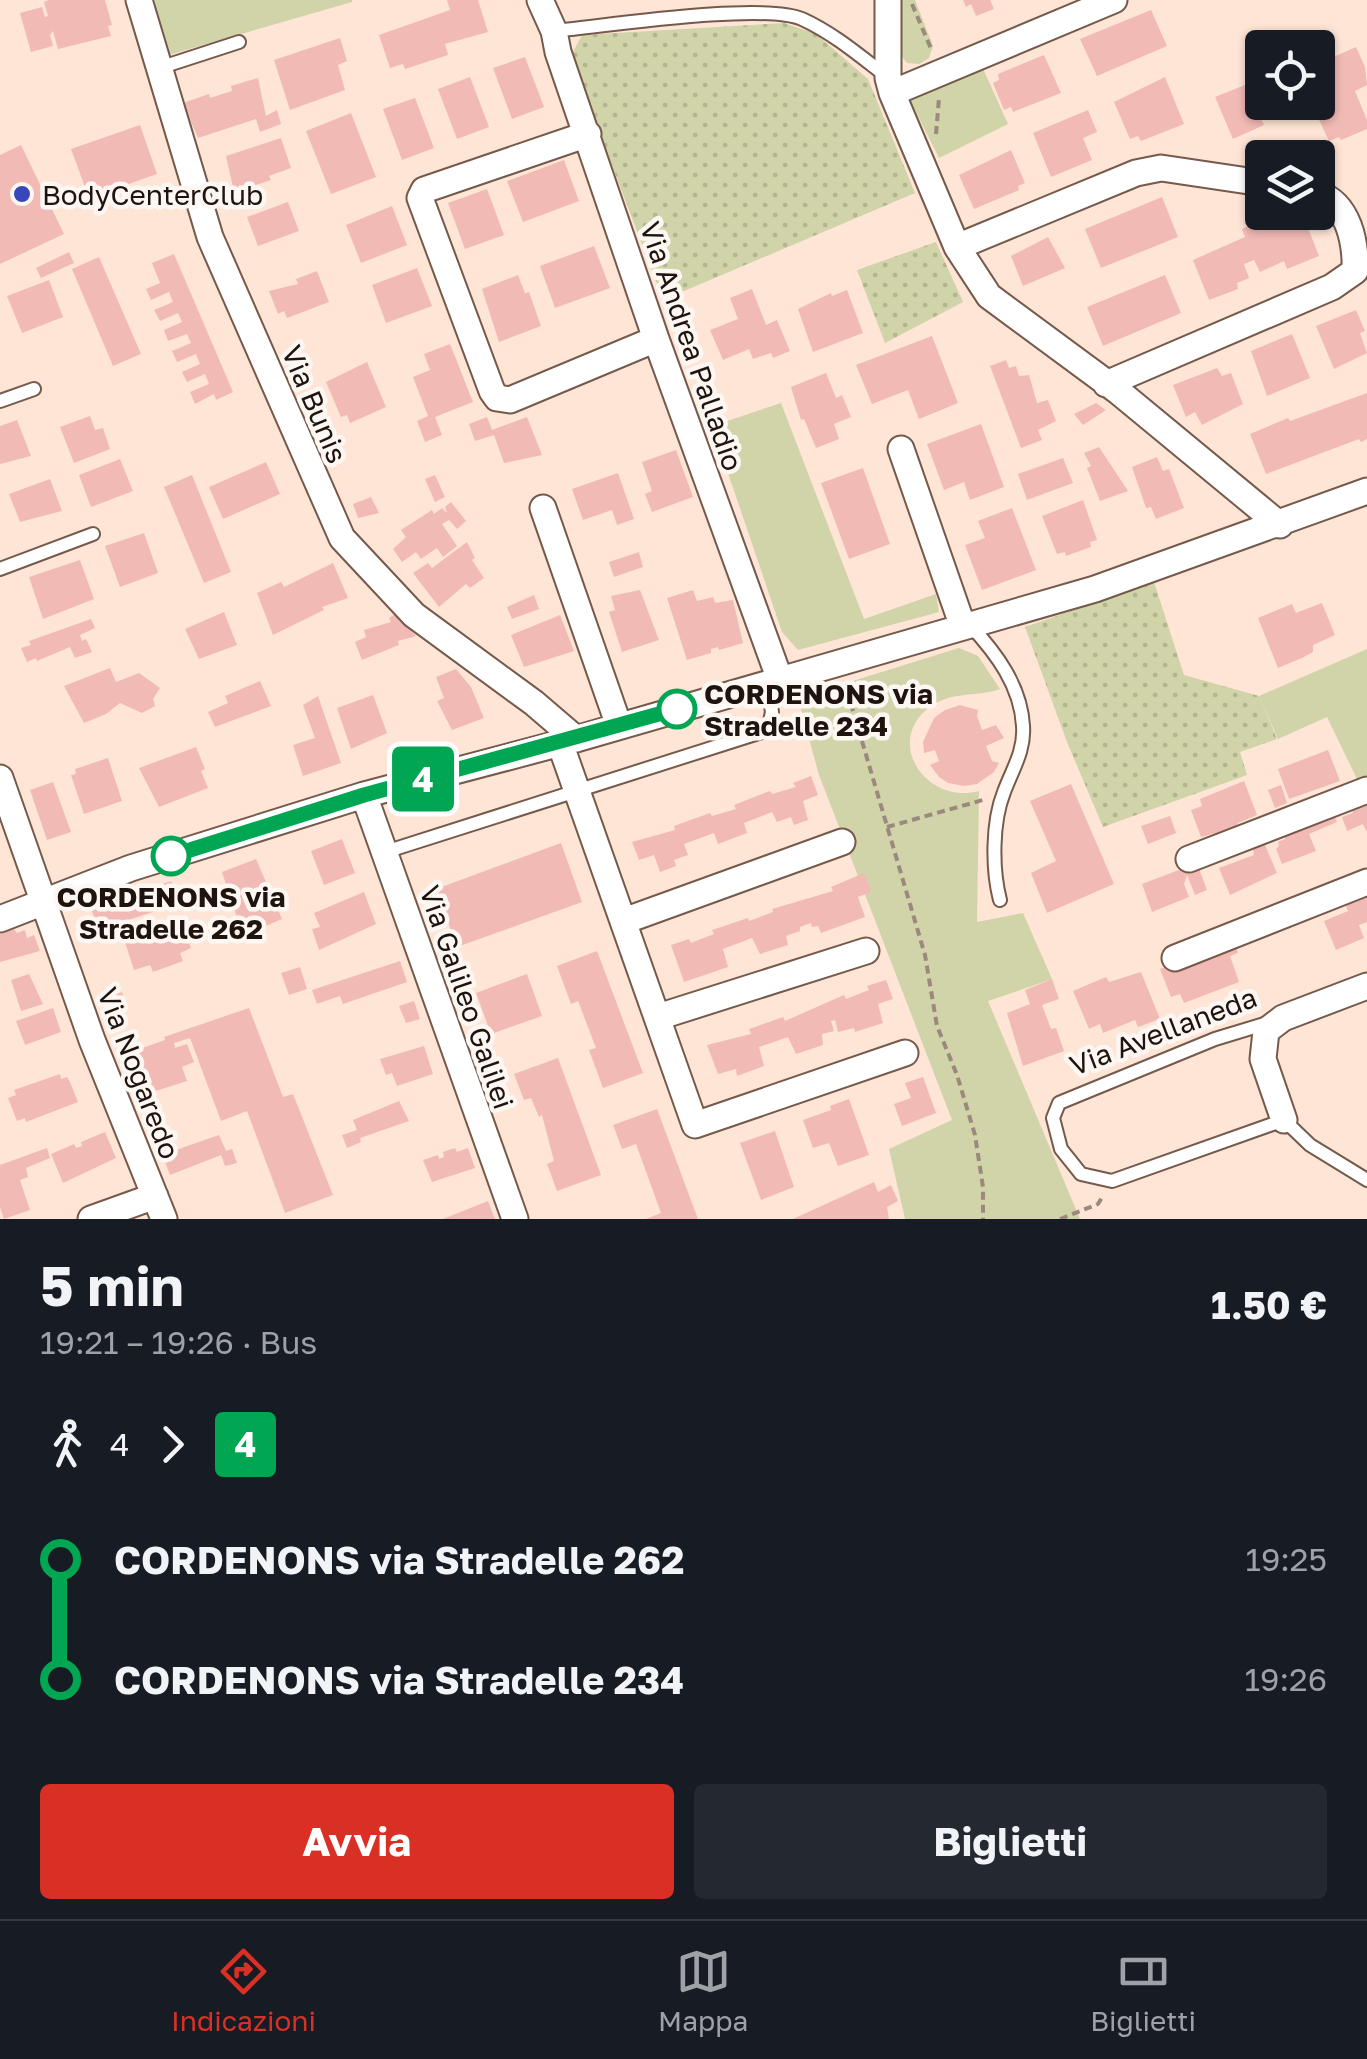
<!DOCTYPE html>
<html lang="it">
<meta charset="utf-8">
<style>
:root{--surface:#171b24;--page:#242831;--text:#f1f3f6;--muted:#9ea1a6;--line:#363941;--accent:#d93025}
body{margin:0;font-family:"Golos Text",sans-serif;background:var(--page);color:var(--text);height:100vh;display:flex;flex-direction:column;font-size:38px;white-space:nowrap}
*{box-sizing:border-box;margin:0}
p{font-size:32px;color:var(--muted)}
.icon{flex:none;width:55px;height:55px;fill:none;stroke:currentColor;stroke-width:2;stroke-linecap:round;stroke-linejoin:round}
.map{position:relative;height:1219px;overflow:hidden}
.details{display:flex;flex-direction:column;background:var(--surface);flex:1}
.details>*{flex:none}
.badge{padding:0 20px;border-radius:8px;font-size:35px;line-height:65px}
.tools{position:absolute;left:1245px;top:30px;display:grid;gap:20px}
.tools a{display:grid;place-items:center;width:90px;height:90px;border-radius:10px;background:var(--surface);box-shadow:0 2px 8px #0004;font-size:50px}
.map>.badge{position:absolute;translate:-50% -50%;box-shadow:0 0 0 5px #fff}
.legs{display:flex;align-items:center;gap:15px;height:110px;padding:0 40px;font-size:32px}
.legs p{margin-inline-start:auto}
.head{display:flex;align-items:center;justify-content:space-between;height:170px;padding:0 40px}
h1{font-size:55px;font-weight:700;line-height:75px}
.button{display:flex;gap:20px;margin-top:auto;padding:20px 40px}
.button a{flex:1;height:115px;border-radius:10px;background:var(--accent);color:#fff;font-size:40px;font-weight:700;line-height:115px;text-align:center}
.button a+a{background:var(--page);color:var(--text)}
ul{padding:0 40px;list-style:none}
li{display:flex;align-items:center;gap:35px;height:120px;font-size:38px}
li i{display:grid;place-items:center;width:15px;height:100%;margin:0 12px;background:currentColor}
li i::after{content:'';width:25px;height:25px;margin:-12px;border:8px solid;border-radius:50%;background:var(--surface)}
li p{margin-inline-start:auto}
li:first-child i{background:linear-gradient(#0000 50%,currentColor 0)}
li:last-child i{background:linear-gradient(currentColor 50%,#0000 0)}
.tabs{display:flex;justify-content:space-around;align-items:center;height:140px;border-top:2px solid var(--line);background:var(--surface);font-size:28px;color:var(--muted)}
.tabs a{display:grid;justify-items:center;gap:5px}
.tabs .current{color:var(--accent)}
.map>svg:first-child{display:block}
.grass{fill:url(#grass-dots)}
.green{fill:#d1d3a9}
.building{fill:#f2bab5}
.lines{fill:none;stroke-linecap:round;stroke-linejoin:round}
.lane-casing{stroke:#755a4b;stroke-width:16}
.street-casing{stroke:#755a4b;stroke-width:29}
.path{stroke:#9c897e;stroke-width:4;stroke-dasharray:8 5;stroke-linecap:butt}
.lane{stroke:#fff;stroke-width:12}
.street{stroke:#fff;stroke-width:25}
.line-1-casing{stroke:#fff;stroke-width:22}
.line-1{stroke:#00a651;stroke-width:15}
.poi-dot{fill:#3747ba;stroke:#fdf7f3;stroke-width:4}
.stop-1-dot{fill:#fff;stroke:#00a651;stroke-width:5}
.labels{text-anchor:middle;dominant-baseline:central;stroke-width:9;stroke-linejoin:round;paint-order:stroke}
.poi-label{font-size:28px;fill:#1e130d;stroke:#fdf7f3;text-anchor:start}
.street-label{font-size:28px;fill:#1e130d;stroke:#fdf7f3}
.stop-label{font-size:28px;font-weight:bold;fill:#1e130d;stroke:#fdf7f3;text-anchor:start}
</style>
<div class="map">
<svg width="1367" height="1219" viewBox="0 0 1367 1219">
<defs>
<pattern id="grass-dots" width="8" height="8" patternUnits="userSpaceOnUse" patternTransform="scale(2.5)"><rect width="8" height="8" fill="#d1d3a9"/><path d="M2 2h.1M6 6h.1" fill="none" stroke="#b3b490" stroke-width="1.8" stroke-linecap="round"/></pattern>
</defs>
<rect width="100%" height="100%" fill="#fee5d6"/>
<path class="grass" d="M784,23l32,11 52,45 47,114 -252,107 -86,-227 -4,-21 9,-17z
M936,242l27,60 -78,41 -28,-73z
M1154,582l30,93 75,21 18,43 -37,13 7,23 -144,52 -36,-85 -42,-115z"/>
<path class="green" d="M154,0h198v2l-187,54z
M902,0h13l18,46 -4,12 -10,6 -12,-1 -8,-10z
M980,62l28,62 -69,34 -28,-56 1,-8z
M781,403l83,216 72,-25 3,18 -141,38 -16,-18 -70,-206z
M959,648l19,8 22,33c-26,9 -51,1 -74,21 -41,36 3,95 53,81l-2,131 46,-9 29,66 -64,22 92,218h-175l-16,-70 63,-29 -133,-345 -21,-77z
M1367,649v126l-10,4 -30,-62 -49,22 -19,-43z"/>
<path class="building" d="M49,0h56l7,25 -4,1 3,10 -53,13 -5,-18 -3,4 3,11 -22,6 -11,-39 22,-6 3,10 3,-1 -4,-14z
M447,0h31l10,32 -43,12 3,11 -43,14 -2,-5 -13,4 -11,-33 71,-25z
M963,0h27l4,9 -18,7 -5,-12 -5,3z
M1151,10l16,36 -70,30 -17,-37z
M340,38l7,23 -9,4 7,25 -55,20 -16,-50z
M1356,47l9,20 2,18 -12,6 12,29v9l-26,11 -2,-3 -10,4 -15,-32 -14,5 -6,-12h24v-38z
M1044,55l17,38 -48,19 -2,-5 -7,3 -11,-27 6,-3 -1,-6z
M525,57l19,50 -32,12 -19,-51z
M470,77l19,50 -32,12 -19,-50z
M1165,77l19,47 -43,17 -3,-5 -8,3 -16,-37z
M258,78l8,38 11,-6 4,14 -21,8 -4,-13 -58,19 -15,-35 26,-9 1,4 22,-7 -1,-5z
M1245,85l19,40 -31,14 -18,-42z
M415,98l19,50 -32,12 -19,-51z
M1088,110l9,22 -14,6 9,22 -41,17 -18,-44z
M351,113l25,64 -45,17 -25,-63z
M140,125l17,49 -68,24 -18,-49z
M281,138l10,30 -22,8 2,4 -37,12 -8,-36z
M21,145l43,89 -64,30v-109z
M1011,150l14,33 -7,3 1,4 -45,19 -15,-34z
M564,160l15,41 -56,21 -16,-41z
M487,189l17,46 -39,14 -17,-46z
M1162,197l16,40 -77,31 -16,-39z
M288,202l11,29 -41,15 -11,-29z
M392,206l15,39 -46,18 -15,-38z
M1276,212h12l2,4 13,-1 16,41 -32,13 -3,-8 -24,11 -6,-12 -10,4 5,14 -12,5 1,6 -29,11 -16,-40 52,-23 -3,-8z
M1048,237l17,31 -42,18 -12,-30z
M594,246l16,42 -55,20 -15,-42z
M69,252l5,11 -33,15 -5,-10z
M174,254l59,138 -17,8 -2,-6 -19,10 -5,-12 19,-8 -4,-10 -18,8 -5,-10 18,-8 -4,-10 -19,8 -5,-11 19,-8 -4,-9 -19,7 -4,-11 18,-8 -4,-9 -18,8 -6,-11 19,-8 -4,-10 -18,8 -5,-11 14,-6 -8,-20z
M99,257l42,97 -28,12 -41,-97z
M417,268l15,38 -46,17 -14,-38z
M317,271l12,31 -42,16 -3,-7 -6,3 -9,-23 29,-7 -2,-5z
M518,275l7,18 4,-1 12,34 -42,16 -17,-53z
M1165,275l16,38 -78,33 -16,-39z
M49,280l14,37 -41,16 -15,-37z
M752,289l14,36 11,-5 13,31 -17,7 -2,-5 -18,6 -4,-10 -26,11 -13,-30 28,-11 -8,-21z
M847,290l16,43 -50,19 -15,-43 33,-16 1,3z
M1356,310l9,21 -5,2 7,20 -33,16 -18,-43z
M1292,334l18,44 -43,18 -16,-45z
M932,336l26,67 -39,16 -11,-29 -36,14 -16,-39z
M450,344l23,58 -38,15 7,18 -17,7 -8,-21 11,-5 -15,-39 17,-7 -6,-16z
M1006,360l3,8 7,-2 3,10 10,-1 8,28 11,-3 8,21 -18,9 4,10 -21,8 -31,-82z
M367,362l19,45 -36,16 -3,-8 -6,2 -15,-35z
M1217,368l5,8 9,-3 12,31 -41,21 -7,-13 -9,5 -13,-32z
M826,373l10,25 6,-3 9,22 -17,7 5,15 -23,9 -12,-29 -3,1 -10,-33z
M1367,393v46l-6,3 -2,-3 -93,35 -16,-40 38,-16 2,3z
M1096,403l10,7 -23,15 -9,-11z
M90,416l5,14 8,-2 7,21 -36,14 -14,-36z
M487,417l5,13 35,-13 15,38 -38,8 -10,-28 -19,6 -6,-17z
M17,420l14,36 -31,8v-38z
M981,424l23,63 -34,13 -6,-18 -20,8 -17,-46z
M1099,447l29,44 -28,10 -13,-33 4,-2 -7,-13z
M676,450l17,47 -41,15 -7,-18 7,-3 -10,-29z
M1157,457l6,14 6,-2 15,39 -28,11 -5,-12 -5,1 -14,-41z
M1063,458l10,25 -46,17 -9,-26z
M120,459l13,32 -42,16 -12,-32z
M266,462l14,32 -57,25 -14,-32z
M863,468l27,76 -41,15 -28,-76z
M618,473l16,46 -17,6 -5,-15 -29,10 -11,-31z
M192,475l39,97 -27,11 -40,-96z
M435,475l10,22 -10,5 -10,-23z
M50,479l12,32 -42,11 -11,-28z
M371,497l8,16 -21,5 -5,-14z
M1083,500l14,40 -7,2 1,5 -25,9 -1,-4 -8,2 -15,-38z
M451,502l15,19 -9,8 -8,-9 -7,4 15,22 -14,11 -6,-9 -16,11 -5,-7 -14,10 -9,-13 13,-12 -5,-7 31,-20 2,4 8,-6 5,5 -2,-6z
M1012,508l24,62 -54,20 -17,-45 20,-7 -7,-17z
M144,533l14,40 -38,14 -15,-41z
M467,542l8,16 -3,2 12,18 -14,10 -4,-4 -27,23 -26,-34 15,-10 4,5z
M639,552l4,15 -29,10 -5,-15z
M80,560l14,39 -51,20 -14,-42z
M333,563l15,35 -26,9 2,3 -51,25 -16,-42 24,-11 3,5z
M640,590l19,50 -37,12 -13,-40 6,-2 -4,-14z
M693,590l4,11 16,-4 2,6 18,-3 10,43 -24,7 -1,-3 -7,2v4l-24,7 -20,-62z
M534,595l5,14 -27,10 -5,-12z
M1322,603l13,32 -22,10v7l-11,6 -24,10 -20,-50 34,-14 4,9z
M224,612l13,33 -38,14 -14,-30z
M395,614l21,22 -18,5 1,4 -37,15 -7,-18 11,-5 -2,-7 27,-8 -2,-4z
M560,615l14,36 -50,16 -13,-32z
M91,619l4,9 -15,7 2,6 4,-2 6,13 -17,6 -5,-11 -33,14 -1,-3 -9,4 -6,-14 10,-3 -2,-4z
M110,668l6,14 23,-9 21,15 -7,11 2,7 -13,7 -22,-10 -14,11 -22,9 -20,-37z
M456,669l15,18 13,31 -32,12 -15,-29 7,-3 -8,-21z
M260,681l11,25 -56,21 -7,-15 20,-9 -3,-7z
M373,695l14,38 -36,16 -14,-41z
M318,696l23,67 -38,13 -10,-31 22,-7 -12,-33z
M960,705l18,5 -1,6 5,14 14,-5 8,13 -18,8 6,15 7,2 -5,9 -17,12 -13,2 -16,-3 -9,-6 -9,-12 9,-4 -4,-11 -11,3 -1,-11 11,-24 11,-8z
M196,747l9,22 -4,2 7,17 -49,19 -20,-39z
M1328,750l12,31 -51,18 -11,-30z
M108,758l14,43 -38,13 -13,-39 5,-1 -1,-5z
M811,776l7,19 -15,6 5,19 -14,5 -3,-8 -14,5 -5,-10 -28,11 3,10 -29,11 -4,-11 -30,11 4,11 -14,5 2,6 -16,6 -6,-17 -15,5 -7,-18 43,-12 -1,-4 36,-13 2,3 24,-7 -2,-4 36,-14 2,3 24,-7 -3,-4z
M1244,781l13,34 -19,8 -2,5 -35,9 -10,-27 11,-4 -2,-7z
M53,782l18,50 -24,8 -17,-50z
M1071,784l43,100 -67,29 -16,-40 25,-12 -26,-60z
M1281,785l6,18 -12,5 -7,-18z
M1367,797v35l-4,-8 -16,7 -5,-14 11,-4 -4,-9z
M1333,811l4,11 -28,12 7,17 -34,13 -6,-15 3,-3 -1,-4 7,-3 -3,-8z
M1170,816l6,17 -28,11 -7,-18z
M1262,838l15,35 -47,22 -11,-27 35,-13 -2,-14z
M342,839l13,34 -31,12 -13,-34z
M561,843l21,59 -125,45 -21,-58z
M256,859l26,60 -39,17 -21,-64z
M1197,863l10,27 -12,5 -8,-20 -3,9 5,13 -37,15 -10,-28z
M864,873l7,19 -13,5 7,20 -44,16 -3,-7 -6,1 -1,-4 -11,4v4l-14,5 2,9 -28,9 -8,-16 -29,11 5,18 -44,15 -13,-37 18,-6 2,4 23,-9 -2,-4 36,-12 1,3 24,-9 -1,-3 61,-18 -2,-4z
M171,881l9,22 -64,21 1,4 -17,6 -9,-25z
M1367,888v34l-8,3 5,13 -28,12 -12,-29 24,-10 -5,-13z
M364,892l12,32 -57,26 -7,-21 8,-2 -6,-14z
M180,921l11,27 -11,5 3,8 -30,11 -3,-7 -16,5 -10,-31 16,-6 4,9 32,-11 -2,-7z
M14,929l3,4 8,-3 2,8 7,-3 6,16 -40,11v-28z
M1234,940l4,13 -8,3 9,26 -55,21 -4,-9 -9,3 -11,-28z
M597,951l46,122 -40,15 -14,-38 7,-2 -18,-47 -7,3 -14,-38z
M400,961l7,21 -64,22 -3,-8 -23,8 -5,-14z
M300,967l7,22 -18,6 -8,-22z
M1141,972l19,47 -22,8 -3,-7 -32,13 -3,-9 -11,5 -16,-38 33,-14 3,5z
M29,974l14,30 -22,7 -10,-31z
M527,974l15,42 -51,18 -15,-41z
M1052,979l7,20 -17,6 9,24 5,-1 8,23 -41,15 -16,-53 23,-9 -5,-14z
M886,980l7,19 -15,5 5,19 -28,9 -1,-4 -16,4 -3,-12 -4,1 3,10 -12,3 1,11 -27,9 -8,-17 -29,10 5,19 -27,10 -1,-7 -18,5 -11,-29 44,-11 -2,-5 34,-12 2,4 59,-26 2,4 23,-9 -2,-4z
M112,986l3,9 7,-3 4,15 -15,6 -8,-23z
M414,1001l6,18 -14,4 -7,-17z
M53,1008l8,24 -36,13 -9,-24z
M249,1008l34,89 10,-3 40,101 -48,18 -38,-102 -26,10 -31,-83 -16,5 1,5 12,-4 7,18 -12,5 5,14 -50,16 -17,-41 45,-16 -1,-3z
M424,1046l9,28 -36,12 -5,-13 -6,2 -6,-16z
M558,1058l43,117 -44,16 -10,-27 7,-3 -12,-46 -3,2 -8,-19 -7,2 -10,-26z
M60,1074l1,5 6,-2 3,5 8,20 -52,20 -1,-4 -8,3 -9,-23 8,-3 -2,-5z
M923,1077l13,36 -34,13 -8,-22 17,-6 -6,-15z
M849,1099l20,56 -31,11 -9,-23 -16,5 -10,-28 28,-10 -1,-4z
M399,1101l10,20 -49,17 1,4 -14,6 -5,-13 15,-5 -4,-10z
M657,1109l41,110h-52l15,-6 -25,-69 -14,5 -9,-24z
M775,1131l19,56 -33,13 -21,-57z
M105,1132l11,26 -53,25 -12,-29 23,-10 2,4 6,-2 -1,-4z
M219,1135l7,16 6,-2 5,14 -12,3 -4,-11 -51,20 -10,-27 14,-5 2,7z
M47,1148l3,10 -24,10 2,9 -8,3 10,30 -26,9 -4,-12v-42z
M455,1148l2,4 11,-4 7,20 -43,14 -9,-22 15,-5 1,4 5,-2 -1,-5z
M874,1182l4,10 13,-7 7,16 -11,6 2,12h-96z
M488,1201l7,18h-52z"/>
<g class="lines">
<defs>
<path id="lane" d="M554,31c51,-5 208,-29 248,-12 31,14 58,37 84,57
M159,68l80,-26
M0,401l34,-12
M0,569l93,-35
M970,625c26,28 51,61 53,101 2,25 -11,44 -19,66 -12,30 -12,77 -4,108
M385,852l383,-122 4,-18 -5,-29
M1271,1022l-56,17 -156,64 -6,15 8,31 20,25 31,7 172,-61 26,25 57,35"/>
<path id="street" d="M139,0l71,237 132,301 72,77 120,88 42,36
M540,0l14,31 4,21 98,287 124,341
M888,0v78l4,15 65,154 32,49 130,96 161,133
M892,93l222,-93
M588,134l-164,56 -4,8 72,193 5,7 13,2 146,-61
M957,247l179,-74 25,-5 101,15
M1106,384l226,-97 23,-16c1,-28 -6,-67 -37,-77
M901,449l62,178
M543,508l76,218
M560,743l135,382 210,-72
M0,778l92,262 72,179
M364,795l151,424
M1189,859l178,-69
M0,919l131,-51 233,-73 212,-56 519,-150 272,-98
M624,921l218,-79
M1175,958l192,-76
M658,1017l208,-66
M1284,1120l-21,-61 3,-28 17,-13 84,-32
M91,1219l64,-23"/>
</defs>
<use href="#lane" class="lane-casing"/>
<use href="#street" class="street-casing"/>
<path class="path" d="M912,4l20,47
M936,134l3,-36
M861,682l-12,15 76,258 12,71 20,49 18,60 8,52v32
M887,827l96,-27
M1060,1219l38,-15 5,-8"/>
<use href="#lane" class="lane"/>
<use href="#street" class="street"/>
</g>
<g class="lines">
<defs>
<path id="line-1" d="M171,856l193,-61 313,-86"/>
</defs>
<use href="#line-1" class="line-1-casing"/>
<use href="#line-1" class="line-1"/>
</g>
<circle class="poi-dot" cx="22" cy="194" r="10"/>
<g class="stop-1-dot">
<circle cx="677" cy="709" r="18"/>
<circle cx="171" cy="856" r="18"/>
</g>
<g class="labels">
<g class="poi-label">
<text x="42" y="194">BodyCenterClub</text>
</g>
<g class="street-label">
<text transform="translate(692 346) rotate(71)">Via Andrea Palladio</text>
<text transform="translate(315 404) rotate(67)">Via Bunis</text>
<text transform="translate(467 997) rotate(71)">Via Galileo Galilei</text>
<text transform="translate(1163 1031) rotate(-21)">Via Avellaneda</text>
<text transform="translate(139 1073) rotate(69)">Via Nogaredo</text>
</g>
<g class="stop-label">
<text x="704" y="693">CORDENONS via<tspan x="704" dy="32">Stradelle 234</tspan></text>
<text x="171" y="896" text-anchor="middle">CORDENONS via<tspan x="171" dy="32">Stradelle 262</tspan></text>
</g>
</g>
</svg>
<div class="tools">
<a><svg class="icon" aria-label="locate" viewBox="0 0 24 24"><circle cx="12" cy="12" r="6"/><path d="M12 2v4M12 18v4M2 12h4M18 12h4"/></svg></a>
<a><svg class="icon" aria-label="layers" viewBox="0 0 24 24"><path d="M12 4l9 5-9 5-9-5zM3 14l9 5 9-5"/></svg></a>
</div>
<b class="badge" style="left:423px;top:779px;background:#00a651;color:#fff">4</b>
</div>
<section class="details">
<div class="head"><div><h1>5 min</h1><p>19:21 – 19:26 · Bus</p></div><b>1.50 €</b></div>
<div class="legs"><svg class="icon" aria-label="walk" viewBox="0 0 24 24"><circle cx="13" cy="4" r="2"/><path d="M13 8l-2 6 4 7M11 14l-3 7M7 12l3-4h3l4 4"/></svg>4<svg class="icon" aria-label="forward" viewBox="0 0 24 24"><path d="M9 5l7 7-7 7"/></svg><b class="badge" style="background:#00a651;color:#fff">4</b></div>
<ul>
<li><i style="color:#00a651"></i><b>CORDENONS via Stradelle 262</b><p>19:25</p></li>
<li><i style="color:#00a651"></i><b>CORDENONS via Stradelle 234</b><p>19:26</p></li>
</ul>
<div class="button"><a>Avvia</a><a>Biglietti</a></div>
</section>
<nav class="tabs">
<a class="current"><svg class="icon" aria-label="directions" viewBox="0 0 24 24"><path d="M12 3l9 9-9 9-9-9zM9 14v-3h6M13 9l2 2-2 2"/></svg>Indicazioni</a>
<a><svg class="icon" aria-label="map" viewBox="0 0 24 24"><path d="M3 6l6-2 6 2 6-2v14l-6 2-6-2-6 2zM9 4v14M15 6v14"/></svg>Mappa</a>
<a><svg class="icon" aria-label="tickets" viewBox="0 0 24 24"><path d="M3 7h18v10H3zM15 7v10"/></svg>Biglietti</a>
</nav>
